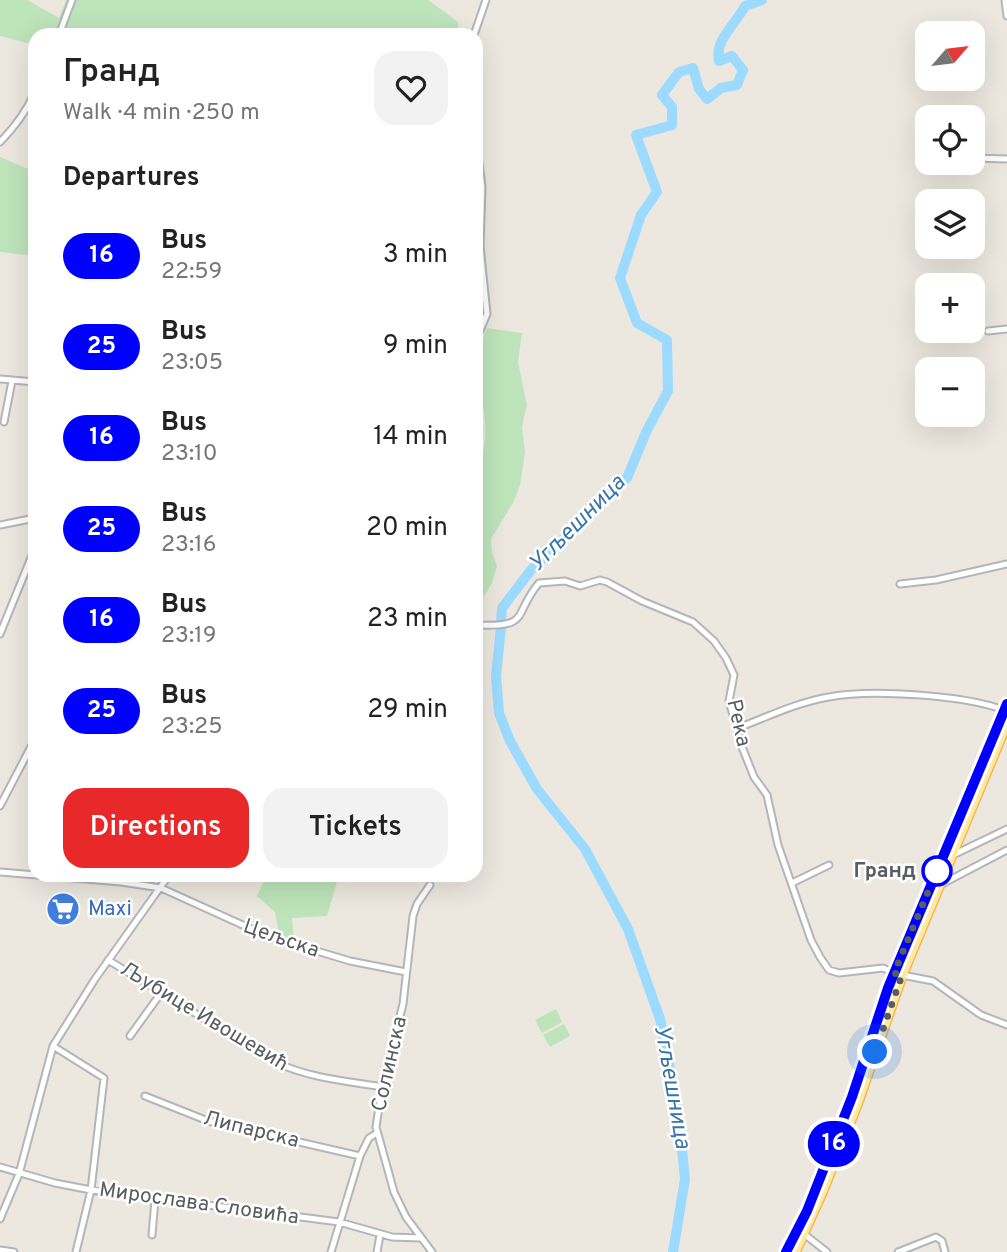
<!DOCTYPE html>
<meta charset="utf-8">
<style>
:root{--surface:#fff;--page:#f2f2f2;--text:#222;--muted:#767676;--accent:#e92929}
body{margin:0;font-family:Overpass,sans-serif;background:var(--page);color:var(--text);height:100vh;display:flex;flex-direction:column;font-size:26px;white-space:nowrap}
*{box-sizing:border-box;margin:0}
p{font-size:23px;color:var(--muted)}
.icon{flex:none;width:38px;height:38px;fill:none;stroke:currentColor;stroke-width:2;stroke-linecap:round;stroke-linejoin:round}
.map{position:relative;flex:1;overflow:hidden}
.sheet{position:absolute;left:28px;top:28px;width:455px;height:854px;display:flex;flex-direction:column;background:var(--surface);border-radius:21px;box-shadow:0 7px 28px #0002}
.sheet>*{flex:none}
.badge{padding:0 14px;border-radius:23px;font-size:24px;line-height:46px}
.needle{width:46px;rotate:62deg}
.fabs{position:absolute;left:915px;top:21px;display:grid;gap:14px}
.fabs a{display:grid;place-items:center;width:70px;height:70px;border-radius:14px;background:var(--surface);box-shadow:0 7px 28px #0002;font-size:35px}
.you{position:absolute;width:35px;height:35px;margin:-18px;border:5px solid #fff;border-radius:50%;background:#1a73e8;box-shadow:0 0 0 10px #1a73e833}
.map>.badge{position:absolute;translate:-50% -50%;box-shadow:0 0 0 4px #fff}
h2{padding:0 35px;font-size:26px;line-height:63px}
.round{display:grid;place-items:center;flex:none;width:74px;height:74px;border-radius:21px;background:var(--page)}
.overview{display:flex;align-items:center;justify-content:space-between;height:119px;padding:0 35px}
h1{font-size:33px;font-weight:600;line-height:52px}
.action{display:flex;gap:14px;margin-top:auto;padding:14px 35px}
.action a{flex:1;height:80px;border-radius:21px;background:var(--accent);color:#fff;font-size:28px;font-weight:600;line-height:80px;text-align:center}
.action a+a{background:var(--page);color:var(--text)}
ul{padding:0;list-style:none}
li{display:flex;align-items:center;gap:21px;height:91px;padding:0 35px}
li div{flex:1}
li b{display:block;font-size:26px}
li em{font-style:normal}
li .badge{min-width:77px;font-weight:700;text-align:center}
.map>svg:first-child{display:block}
.green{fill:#bee4bb}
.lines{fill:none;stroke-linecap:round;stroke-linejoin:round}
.river{stroke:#9cdbff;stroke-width:10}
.street-casing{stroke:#b2b6bb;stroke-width:9}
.primary-casing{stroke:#f1b953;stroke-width:12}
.street{stroke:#fff;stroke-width:5}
.primary{stroke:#ffe9a1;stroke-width:9}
.line-casing{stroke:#fff;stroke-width:16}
.line{stroke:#00f;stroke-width:10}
.walk{stroke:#585d61;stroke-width:7;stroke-dasharray:0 12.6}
.stop-dot{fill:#fff;stroke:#00f;stroke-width:3.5}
.labels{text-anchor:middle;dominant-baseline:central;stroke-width:5;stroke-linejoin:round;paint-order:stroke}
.street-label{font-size:21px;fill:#585d61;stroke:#fff}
.stop-label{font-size:21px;font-weight:bold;fill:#585d61;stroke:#fff;text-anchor:end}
.shop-label{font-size:21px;fill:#366cbe;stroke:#fff;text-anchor:start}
.water-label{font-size:23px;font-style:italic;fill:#3976a7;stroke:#fff}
</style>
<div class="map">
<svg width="1007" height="1252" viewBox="0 0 1007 1252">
<rect width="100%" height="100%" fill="#ece8df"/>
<path class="green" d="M0,0h27l32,18 7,-18h362l30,22 1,13h-424v10l-35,-9z
M0,157l35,15v84l-35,-4z
M487,328l35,5 -4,29 9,43 -5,22 3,26 -5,32 -6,16 -23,38 1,13 5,14 -5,17 -9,15 -7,7v-139c11,-15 11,-40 7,-58 -2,-7 -6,-14 -7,-21 -3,-19 4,-42 11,-59z
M266,875h73l-12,41 -35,2 2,22 -15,-6 -4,-22 -18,-16z
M556,1009l6,13 -20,11 -7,-13z
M564,1024l6,12 -20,11 -7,-12z"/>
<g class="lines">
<path class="river" d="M501,624l1,-16 29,-38 96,-92 20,-48 21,-39 -1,-51 -30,-17 -17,-45 21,-63 16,-23 -21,-57 36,-10v-18l-10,-12 17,-23 14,-4 6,21 8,10 14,-11 16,-3 6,-15 -11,-14 -13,5c-5,-21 17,-37 26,-55l17,-6
M501,627l-5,49 3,37 11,28 27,48 48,60 43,80 32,90 18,91 7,69 -12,73"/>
<defs>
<path id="street" d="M1005,0l2,16
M59,35l13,-35
M474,35l12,-35
M476,140l6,47 -2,59 7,68 -11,26
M0,142c16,-16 26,-30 35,-50
M973,158l34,1
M988,331l19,-2
M0,379l35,3
M4,422l8,-41
M0,525l35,-7
M900,584l36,-4 71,-16
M478,625c54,2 34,-10 61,-42l26,-2 15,5 20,-6 7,2 35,19 51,21 21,19 12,17 8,17 -5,26 13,46 12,30 13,18 11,50 33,95 9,17 9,13 10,3 44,-5 11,5
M0,634l35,-86
M738,728c29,-11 60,-26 91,-31 42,-8 135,-2 175,13
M0,806l35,-67
M953,855l54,-26
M0,872l121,10 40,6 106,48 83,25 56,11
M792,883l37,-18
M430,885l-13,19 -4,12 -10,88 -21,83 -6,40 18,65 12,25 26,35
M940,885l67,-35
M108,960l167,102c34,16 71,19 107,25
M902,975l31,6 48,34 26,10
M130,1036l31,-43
M53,1046l51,32 -13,112 -15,62
M145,1096l63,25 152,35
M0,1167l55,16 36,7 248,32 53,15 28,1
M0,1219l19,-45 34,-128 42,-67 74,-104
M804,1234l23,18
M152,1235l3,-35
M0,1250l14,2
M331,1252l29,-96 9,-18 8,-5
M377,1252l3,-17
M898,1252l38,-15 6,4 3,11"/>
<path id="primary" d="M786,1252l21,-41 45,-114 15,-49 27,-75 113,-269
M795,1252l27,-60 35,-88 45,-129 105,-253"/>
</defs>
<use href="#street" class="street-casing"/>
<use href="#primary" class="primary-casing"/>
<use href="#street" class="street"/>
<use href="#primary" class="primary"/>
</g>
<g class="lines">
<defs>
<path id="line" d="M786,1252l21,-41 45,-114 36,-109 119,-284"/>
</defs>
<use href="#line" class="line-casing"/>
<use href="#line" class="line"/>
<path class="walk" d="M875,1052l27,-77 -8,-2 44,-105 -1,3"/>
</g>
<defs>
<symbol id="supermarket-disc" viewBox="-11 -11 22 22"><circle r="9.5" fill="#3f7fe0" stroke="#fff"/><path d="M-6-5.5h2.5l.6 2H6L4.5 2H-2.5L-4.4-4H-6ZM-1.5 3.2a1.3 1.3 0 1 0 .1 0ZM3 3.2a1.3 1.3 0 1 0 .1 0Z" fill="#fff"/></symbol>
</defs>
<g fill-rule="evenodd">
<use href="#supermarket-disc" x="44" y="890" width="38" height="38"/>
</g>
<circle class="stop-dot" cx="937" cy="871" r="14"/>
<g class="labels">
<g class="street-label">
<text transform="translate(738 723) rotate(77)">Река</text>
<text transform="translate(281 939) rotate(19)">Цељска</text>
<text transform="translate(204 1017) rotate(31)">Љубице Ивошевић</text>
<text transform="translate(390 1064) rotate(-77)">Солинска</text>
<text transform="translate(251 1130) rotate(14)">Липарска</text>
<text transform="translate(199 1204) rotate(8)">Мирослава Словића</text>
</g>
<g class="stop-label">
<text x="916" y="871">Гранд</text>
</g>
<g class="shop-label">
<text x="88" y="909">Maxi</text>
</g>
<g class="water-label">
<text transform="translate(578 524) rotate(-45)">Угљешница</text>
<text transform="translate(671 1087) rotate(80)">Угљешница</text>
</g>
</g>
</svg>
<div class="fabs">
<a><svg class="needle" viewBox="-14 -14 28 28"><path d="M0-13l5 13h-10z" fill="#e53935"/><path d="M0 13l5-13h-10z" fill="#767676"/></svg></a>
<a><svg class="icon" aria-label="locate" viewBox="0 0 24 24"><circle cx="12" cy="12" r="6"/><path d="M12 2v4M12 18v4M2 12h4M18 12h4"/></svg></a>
<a><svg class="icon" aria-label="layers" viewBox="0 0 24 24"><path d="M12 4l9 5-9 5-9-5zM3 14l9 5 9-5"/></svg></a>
<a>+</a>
<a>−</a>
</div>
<div class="you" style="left:875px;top:1052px"></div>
<b class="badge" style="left:834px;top:1144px;background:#00f;color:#fff">16</b>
<section class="sheet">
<div class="overview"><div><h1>Гранд</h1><p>Walk · 4 min · 250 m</p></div><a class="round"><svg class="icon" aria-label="heart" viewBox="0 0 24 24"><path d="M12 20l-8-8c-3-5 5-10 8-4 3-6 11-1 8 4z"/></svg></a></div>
<h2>Departures</h2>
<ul>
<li><span class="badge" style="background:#00f;color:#fff">16</span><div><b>Bus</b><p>22:59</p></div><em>3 min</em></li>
<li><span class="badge" style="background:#00f;color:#fff">25</span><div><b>Bus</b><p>23:05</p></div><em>9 min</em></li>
<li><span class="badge" style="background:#00f;color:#fff">16</span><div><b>Bus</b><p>23:10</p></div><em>14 min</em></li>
<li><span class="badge" style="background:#00f;color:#fff">25</span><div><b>Bus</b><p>23:16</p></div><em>20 min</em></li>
<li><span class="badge" style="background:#00f;color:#fff">16</span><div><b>Bus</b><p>23:19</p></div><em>23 min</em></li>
<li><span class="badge" style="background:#00f;color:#fff">25</span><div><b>Bus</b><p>23:25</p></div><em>29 min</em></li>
</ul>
<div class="action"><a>Directions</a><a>Tickets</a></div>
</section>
</div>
